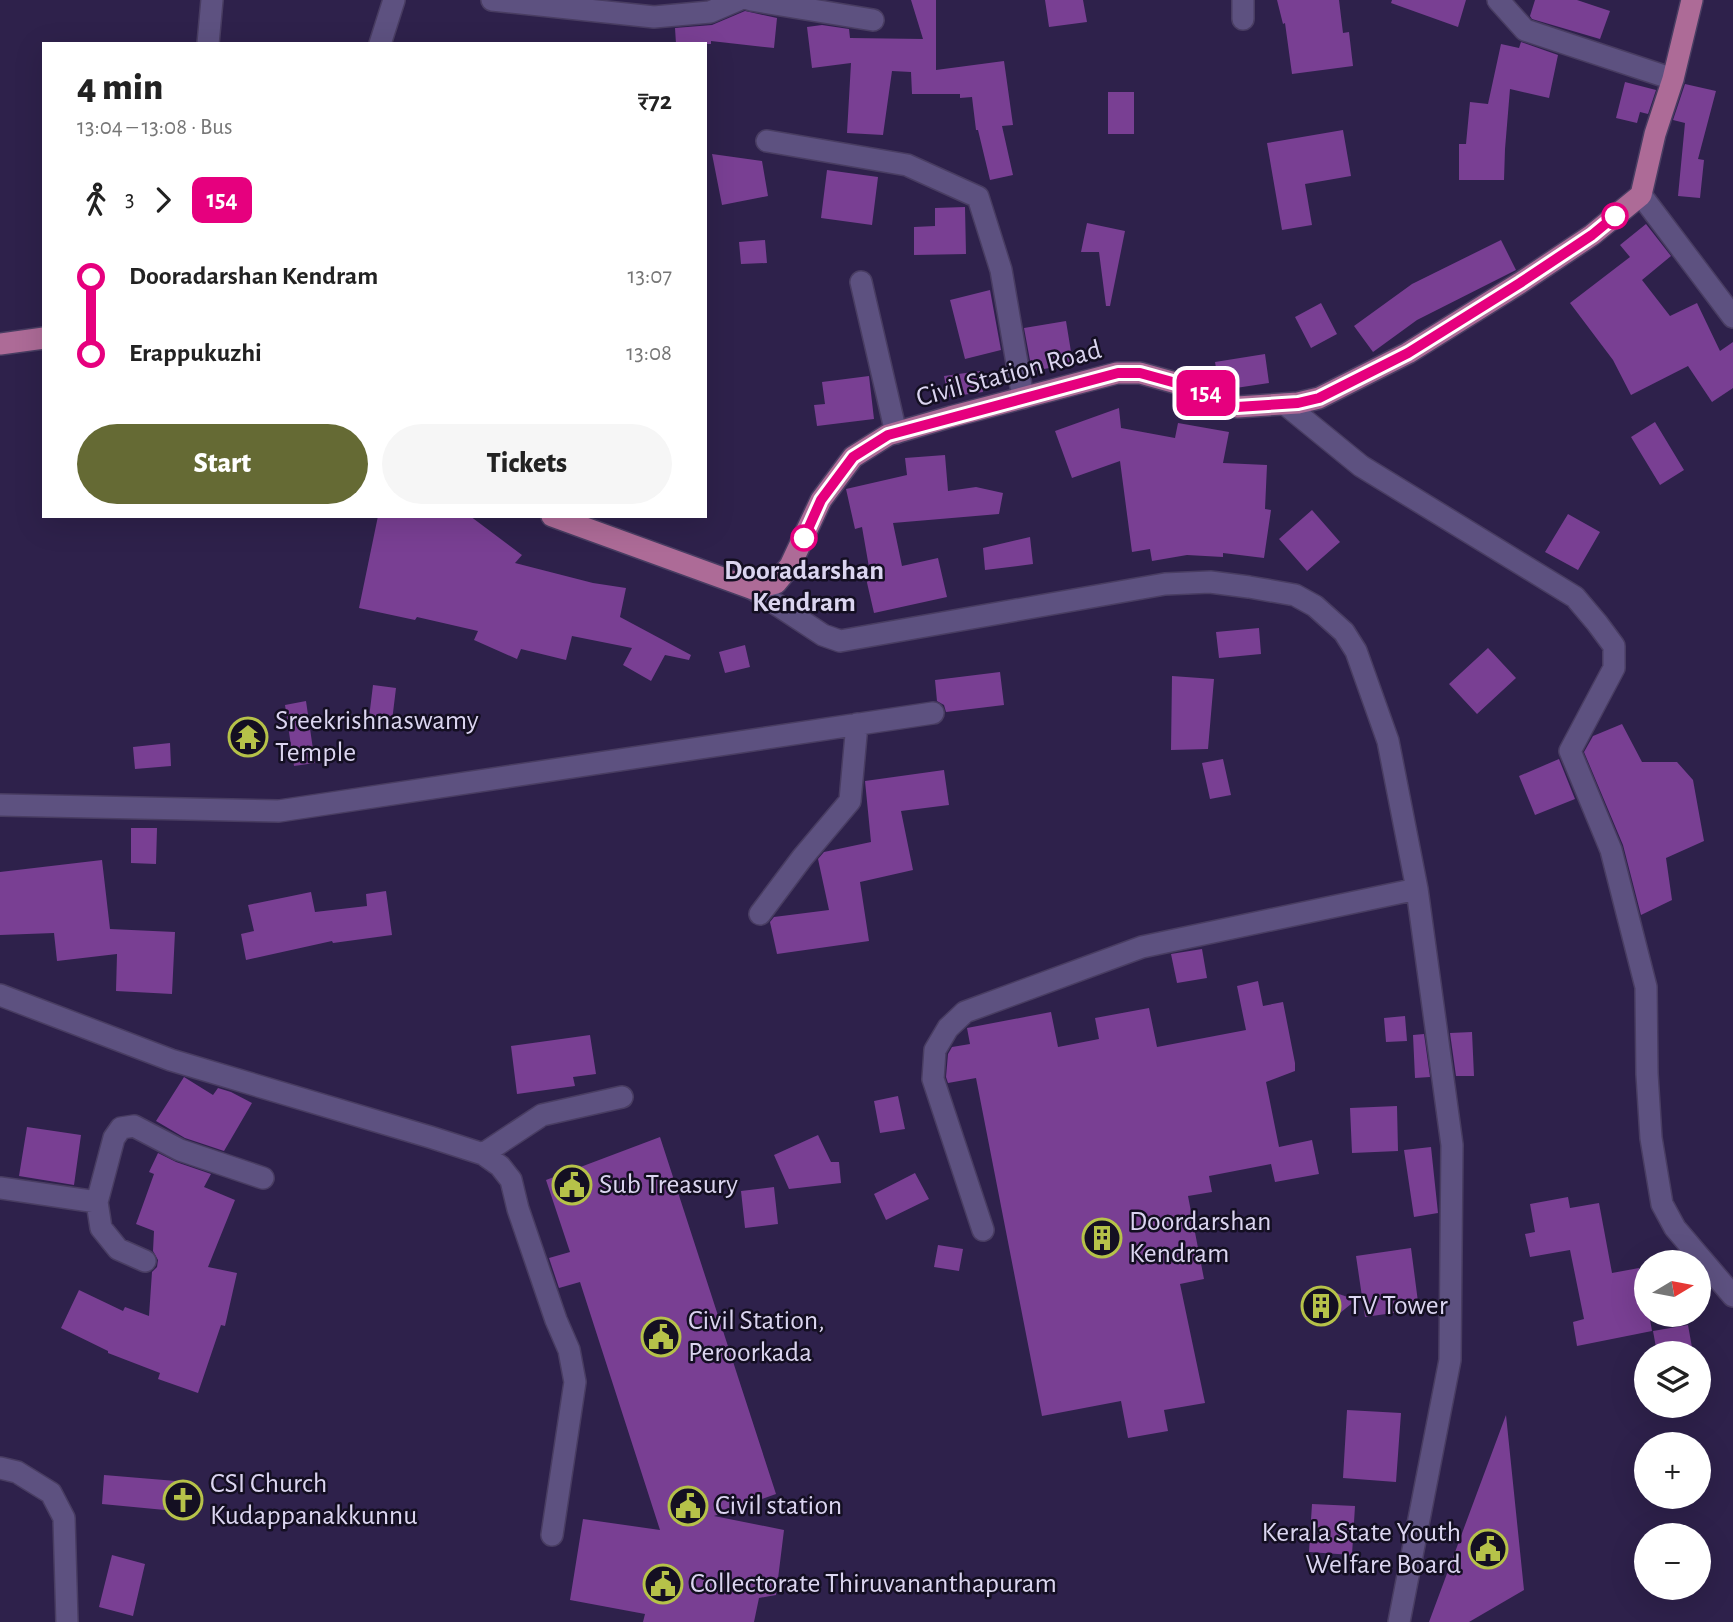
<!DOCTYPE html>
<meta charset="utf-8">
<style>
:root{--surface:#fff;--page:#f6f6f6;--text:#222;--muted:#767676;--accent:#656a34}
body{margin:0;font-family:"Alegreya Sans",sans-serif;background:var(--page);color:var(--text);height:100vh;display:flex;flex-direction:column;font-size:26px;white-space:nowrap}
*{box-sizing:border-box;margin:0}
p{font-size:23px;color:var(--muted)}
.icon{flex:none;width:38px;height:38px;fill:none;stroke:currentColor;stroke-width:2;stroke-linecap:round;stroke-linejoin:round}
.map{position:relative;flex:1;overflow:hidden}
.panel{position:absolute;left:42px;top:42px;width:665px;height:476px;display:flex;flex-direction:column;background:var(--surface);border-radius:0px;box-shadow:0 7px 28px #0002}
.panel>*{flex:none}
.badge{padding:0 14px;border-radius:10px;font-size:24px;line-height:46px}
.needle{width:46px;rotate:80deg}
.buttons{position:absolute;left:1634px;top:1250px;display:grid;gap:14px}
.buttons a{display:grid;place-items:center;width:77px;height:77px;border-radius:50%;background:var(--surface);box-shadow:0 7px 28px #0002;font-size:35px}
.map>.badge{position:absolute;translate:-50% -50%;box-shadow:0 0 0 4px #fff}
.legs{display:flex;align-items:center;gap:10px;height:77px;padding:0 35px;font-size:23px}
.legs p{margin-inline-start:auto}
.head{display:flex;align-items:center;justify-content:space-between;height:119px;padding:0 35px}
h1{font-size:38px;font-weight:800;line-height:52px}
.action{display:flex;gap:14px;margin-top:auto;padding:14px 35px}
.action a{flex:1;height:80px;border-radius:42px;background:var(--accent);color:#fff;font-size:28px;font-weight:800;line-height:80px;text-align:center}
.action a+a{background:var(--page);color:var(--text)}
ul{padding:0 35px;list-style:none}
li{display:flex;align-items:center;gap:24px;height:77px;font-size:26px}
li i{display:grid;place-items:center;width:10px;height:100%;margin:0 9px;background:currentColor}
li i::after{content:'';width:18px;height:18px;margin:-9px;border:5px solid;border-radius:50%;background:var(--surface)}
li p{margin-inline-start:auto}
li:first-child i{background:linear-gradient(#0000 50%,currentColor 0)}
li:last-child i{background:linear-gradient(currentColor 50%,#0000 0)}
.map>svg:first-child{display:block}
.building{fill:#793f93}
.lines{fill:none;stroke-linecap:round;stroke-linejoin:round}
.minor-casing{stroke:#493d62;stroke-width:24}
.major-casing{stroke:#493d62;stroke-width:24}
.minor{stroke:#5d5180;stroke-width:21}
.major{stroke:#ad6b97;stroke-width:21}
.line-1-casing{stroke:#fff;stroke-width:16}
.line-1{stroke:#e6007e;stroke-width:10}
.stop-1-dot{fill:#fff;stroke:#e6007e;stroke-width:3.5}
.labels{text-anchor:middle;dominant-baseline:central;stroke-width:5;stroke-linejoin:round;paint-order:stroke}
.street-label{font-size:28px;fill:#dbd5f0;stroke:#140f22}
.stop-label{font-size:28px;font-weight:bold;fill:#dbd5f0;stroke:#140f22}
.poi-label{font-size:28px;fill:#dbd5f0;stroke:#140f22;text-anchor:start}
</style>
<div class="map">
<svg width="1733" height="1622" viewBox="0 0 1733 1622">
<rect width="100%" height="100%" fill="#2e214b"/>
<path class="building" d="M911,0h25v70l68,-9 9,64 -11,1 11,49 -23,5 -12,-50h-2l-4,-33 -12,1v-4h-48l-1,-22 -19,-1 -9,64 -36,-2 4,-70 -39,5 -5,-41 15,-2 27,4 1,9 73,1z
M1045,0h38l4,22 -38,5z
M1277,0h62l4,33 6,-1 4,34 -61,8 -7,-51 -2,1z
M1392,0h74l-8,27 -67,-24z
M1535,0h42l33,11 -10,28 -68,-20 -2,-3z
M745,11l32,7 -3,30 -63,-7v3h-35l-1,-16 37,-3z
M1521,42l37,13 -9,43 -39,-9 -5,60 -1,31h-45v-36h7l4,-42 18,2 13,-60 18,4z
M1625,82l31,8 -8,24 -8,-2 -3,11 -21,-5z
M1685,84l31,7 -18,68 6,1 -4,38 -22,-2 7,-73 -12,-3z
M1108,92h26v42h-26z
M1343,130l8,46 -46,8 7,41 -30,5 -15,-87z
M712,154l50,7 6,35 -46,9z
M827,170l51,7 -6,48 -51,-7z
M965,207l1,47 -52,1v-28l21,-1v-18z
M1087,223l38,8 -15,75h-4l-7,-54h-18z
M1646,224l25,32 -29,24 28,36 27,-13 23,48 13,-9v46l-21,14 -24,-36 -57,29 -18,-35 -43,-57 60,-46 -10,-12z
M765,240l2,23 -26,1 -2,-22z
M1501,240l15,30 -99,50 -44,32 -19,-26 58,-42z
M990,290l11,60 -36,9 -15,-59z
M1321,303l16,31 -26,14 -16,-31z
M1066,321l7,43 -41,7 -8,-43z
M1265,354l4,29 -40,6 -10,-4 -4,-23z
M980,371l3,21 -35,5 -4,-21z
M869,376l5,43 -57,7 -3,-21 11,-1 -3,-22z
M1119,408l2,20 54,10 3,-15 51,9 -6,31 44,2 -2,44 6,1 -7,48 -41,-5v4l-36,-2 -35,6 -2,-12 -18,3 -12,-91 -48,17 -17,-47z
M1655,422l29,48 -24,15 -29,-48z
M945,455l3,36 28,-4 27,6 -4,21 -106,9 9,43 36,-8 9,39 -73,16 -9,-39 5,-1 -8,-46 -7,2 -9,-40 61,-14 -2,-17z
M1312,510l28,32 -33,29 -28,-32z
M1568,514l32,18 -22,38 -33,-18z
M378,516h92l52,39 -7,8 78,20 33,5 -6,29 71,38 -2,5 -24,-5 -14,26 -28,-16 9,-17 -60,-12 -6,24 -45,-11 -4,10 -43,-19 4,-9 -61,-14 -2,3 -56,-12z
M1030,537l3,27 -48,6 -2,-22z
M1259,628l2,26 -42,4 -3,-26z
M745,645l5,22 -25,6 -6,-21z
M1488,648l28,30 -39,36 -28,-30z
M1000,672l4,33 -58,7 -2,-7 -7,-4 -2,-21z
M1172,676l42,3 -6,70 -37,1z
M373,685l23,3 -4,33 -23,-3z
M306,701l9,62 -21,3 -9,-61z
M1622,724l20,38h35l16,18 11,61 -38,17 6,42 -31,15 -18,-70 -39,-93 9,-16z
M170,743l1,23 -36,3 -2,-22z
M1223,759l8,36 -21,4 -8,-36z
M1559,759l16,40 -40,16 -16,-39z
M944,770l5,35 -48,6 12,59 -53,12 9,59 -92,13 -7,-32 4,-5 55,-7 -11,-51 6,-7 47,-10 -6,-61z
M131,828h26l-1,36 -25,-1z
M102,860l8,69 65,3 -3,62 -56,-3 1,-37 -60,7 -3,-28 -54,2v-63z
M386,891l6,44 -59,8 -1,-2 -86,19 -5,-26 13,-3 -6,-26 63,-13 4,20 52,-6 -1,-12z
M1202,949l5,29 -30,5 -6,-29z
M1258,981l5,25 20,-4 12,61v8l-29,11 13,65 33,-7 7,34 -44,8 -4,-18 -62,12 3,16 -24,4 16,83 -24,5 25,119 -41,7 4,21 -40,7 -7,-37 -79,15 -66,-338 -28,5 -2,-6 2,-23 4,-7 18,-3 -3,-16 84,-16 7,35 41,-8 -4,-21 54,-10 8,39 89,-17 -9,-44z
M1405,1016l2,25 -21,1 -2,-24z
M1472,1032l2,44h-18l-6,-43z
M1424,1034l6,43 -15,1 -2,-43z
M590,1035l6,39 -23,3 2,9 -58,8 -6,-48z
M184,1077l29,18 5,-7 13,4 21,11 -28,48 -39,-13 -29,-17z
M898,1096l7,33 -25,4 -6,-32z
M1397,1106l1,45 -46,2 -2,-45z
M27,1127l54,8 -7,50 -55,-9z
M818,1135l13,27h8l2,21 -52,6 -15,-34z
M660,1137l116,357 -62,22 70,14 -8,65 -17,3 -5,24h-111l2,-8 -75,-14 13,-81 77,11 -80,-248 -21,6 -10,-30 21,-6 -24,-72z
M1431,1147l7,66 -24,4 -10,-67z
M158,1153l18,9 35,12 -7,13 31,13 -27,67 29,6 -12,53 -4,-1 -23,68 -40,-14 2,-6 -52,-20v-2l-47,-23 18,-38 44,21 2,-4 24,9 3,-44 5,-5 1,-7 -5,-9 1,-20 -18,-7 18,-50 -5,-2z
M915,1173l14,26 -43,21 -12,-26z
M774,1187l4,37 -33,4 -4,-37z
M1568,1197l2,11 29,-5 13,70 27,-5 8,46h2l3,17 -75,15 -4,-24 11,-3 -14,-69 -40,7 -5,-23 10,-2 -5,-28z
M938,1245l25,4 -4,22 -25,-4z
M1411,1248l7,54 -19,2 1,8 -35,5 -9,-61z
M1322,1288l34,12 -27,22 -9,2 -9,-3 -6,-8 -1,-8 2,-9 8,-6z
M1688,1325l5,28h-36l-4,-22z
M1347,1410l54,3 -5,69 -53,-4z
M1506,1415l18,175 -55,32h-40z
M104,1475l84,7 -2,30 -84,-8z
M1312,1504l43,2 -3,49 -43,-3z
M112,1555l33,9 -12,52 -34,-9z"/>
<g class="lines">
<defs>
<path id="minor" d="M492,0l162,17 56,-5 28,-12
M751,0l122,20
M1498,0l27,30 148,49
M1243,19v-19
M208,44l4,-44
M380,44l14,-44
M767,141l140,24 71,32 23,73 22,128
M1641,195l92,122
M861,282l35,151
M1285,404l76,62 214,131 22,26 17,23v22l-44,83 41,99 35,137 1,87 4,64 11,66 13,24 58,68
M753,589l70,46 17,6 325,-57 45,-2 39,5 46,8 20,11 29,26 12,19 32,90 29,148 35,256 -2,215 -51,262
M0,805l279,6 654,-98
M760,914l42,-56 48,-57 7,-77
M0,995l171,65 259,77 53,17 17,12 11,14 7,29 38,111 13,30 6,32 -23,153
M483,1154l59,-39 80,-18
M0,1188l97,14 4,26 17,21 27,12
M97,1202l17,-64 7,-10 13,-2 46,24 83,28
M983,1230l-50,-151 2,-29 13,-22 17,-16 177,-65 275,-58
M0,1468l17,4 34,21 13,25 3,104"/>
<path id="major" d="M0,344l44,-6
M552,516l201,73 23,-6 14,-17 31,-66 32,-43 35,-22 62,-18 167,-44h23l54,15 43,19 61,-4 21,-5 89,-45 112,-70 72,-48 49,-40 14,-61 18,-55 19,-79"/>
</defs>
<use href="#minor" class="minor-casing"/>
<use href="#major" class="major-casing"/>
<use href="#minor" class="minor"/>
<use href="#major" class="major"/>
</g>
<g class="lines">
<defs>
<path id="line-1" d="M804,538l17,-38 32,-43 35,-22 230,-62h22l54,15 43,19 61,-4 21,-5 89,-45 112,-70 72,-48 23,-19"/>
</defs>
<use href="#line-1" class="line-1-casing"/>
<use href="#line-1" class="line-1"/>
</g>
<defs>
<symbol id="temple-ring" viewBox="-11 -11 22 22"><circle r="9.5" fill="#140f22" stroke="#b6c249" stroke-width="1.5"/><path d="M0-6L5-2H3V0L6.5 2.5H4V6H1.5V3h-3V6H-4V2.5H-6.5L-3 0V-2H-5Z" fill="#b6c249"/></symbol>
<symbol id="civic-ring" viewBox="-11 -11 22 22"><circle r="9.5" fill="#140f22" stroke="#b6c249" stroke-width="1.5"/><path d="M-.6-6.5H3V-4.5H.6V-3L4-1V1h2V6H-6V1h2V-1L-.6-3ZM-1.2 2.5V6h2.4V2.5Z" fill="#b6c249"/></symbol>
<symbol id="building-ring" viewBox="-11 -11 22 22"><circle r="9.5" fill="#140f22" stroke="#b6c249" stroke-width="1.5"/><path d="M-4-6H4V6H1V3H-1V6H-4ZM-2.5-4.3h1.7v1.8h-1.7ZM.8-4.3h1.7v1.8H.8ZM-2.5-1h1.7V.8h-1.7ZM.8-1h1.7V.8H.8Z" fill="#b6c249"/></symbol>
<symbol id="church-ring" viewBox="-11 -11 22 22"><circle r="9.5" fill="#140f22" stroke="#b6c249" stroke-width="1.5"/><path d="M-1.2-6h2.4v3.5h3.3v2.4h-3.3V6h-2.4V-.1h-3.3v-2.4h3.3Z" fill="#b6c249"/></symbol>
</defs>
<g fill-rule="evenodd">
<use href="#temple-ring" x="226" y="715" width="44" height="44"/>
<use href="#civic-ring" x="550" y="1163" width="44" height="44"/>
<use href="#building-ring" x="1080" y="1216" width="44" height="44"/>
<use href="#building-ring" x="1299" y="1284" width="44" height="44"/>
<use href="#civic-ring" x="639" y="1315" width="44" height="44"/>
<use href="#church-ring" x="161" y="1478" width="44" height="44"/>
<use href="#civic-ring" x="666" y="1484" width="44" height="44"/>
<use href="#civic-ring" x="1466" y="1527" width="44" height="44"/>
<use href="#civic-ring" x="641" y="1562" width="44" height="44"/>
</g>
<g class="stop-1-dot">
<circle cx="1615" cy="216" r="12"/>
<circle cx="804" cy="538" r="12"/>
</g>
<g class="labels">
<g class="street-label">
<text transform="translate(1009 374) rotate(-15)">Civil Station Road</text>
</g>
<g class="stop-label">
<text x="804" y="571">Dooradarshan<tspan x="804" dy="32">Kendram</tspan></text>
</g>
<g class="poi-label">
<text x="275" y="721">Sreekrishnaswamy<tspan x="275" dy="32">Temple</tspan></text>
<text x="599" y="1185">Sub Treasury</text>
<text x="1129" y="1222">Doordarshan<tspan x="1129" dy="32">Kendram</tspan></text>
<text x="1348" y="1306">TV Tower</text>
<text x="688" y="1321">Civil Station,<tspan x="688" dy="32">Peroorkada</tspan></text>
<text x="210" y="1484">CSI Church<tspan x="210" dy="32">Kudappanakkunnu</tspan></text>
<text x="715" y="1506">Civil station</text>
<text x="1461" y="1533" text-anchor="end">Kerala State Youth<tspan x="1461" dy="32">Welfare Board</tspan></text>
<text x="690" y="1584">Collectorate Thiruvananthapuram</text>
</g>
</g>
</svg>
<div class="buttons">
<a><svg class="needle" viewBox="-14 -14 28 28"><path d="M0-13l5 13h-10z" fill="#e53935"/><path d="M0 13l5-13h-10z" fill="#767676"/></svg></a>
<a><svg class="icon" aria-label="layers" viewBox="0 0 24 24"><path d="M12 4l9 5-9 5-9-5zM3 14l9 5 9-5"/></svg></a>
<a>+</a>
<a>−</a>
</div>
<b class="badge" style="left:1206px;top:393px;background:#e6007e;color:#fff">154</b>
<section class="panel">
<div class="head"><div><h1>4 min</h1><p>13:04 – 13:08 · Bus</p></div><b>₹72</b></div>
<div class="legs"><svg class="icon" aria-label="walk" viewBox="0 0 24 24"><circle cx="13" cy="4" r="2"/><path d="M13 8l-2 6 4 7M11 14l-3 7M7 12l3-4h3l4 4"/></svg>3<svg class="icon" aria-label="forward" viewBox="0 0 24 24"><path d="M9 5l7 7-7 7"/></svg><b class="badge" style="background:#e6007e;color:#fff">154</b></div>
<ul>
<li><i style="color:#e6007e"></i><b>Dooradarshan Kendram</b><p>13:07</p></li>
<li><i style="color:#e6007e"></i><b>Erappukuzhi</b><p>13:08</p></li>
</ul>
<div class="action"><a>Start</a><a>Tickets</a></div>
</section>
</div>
